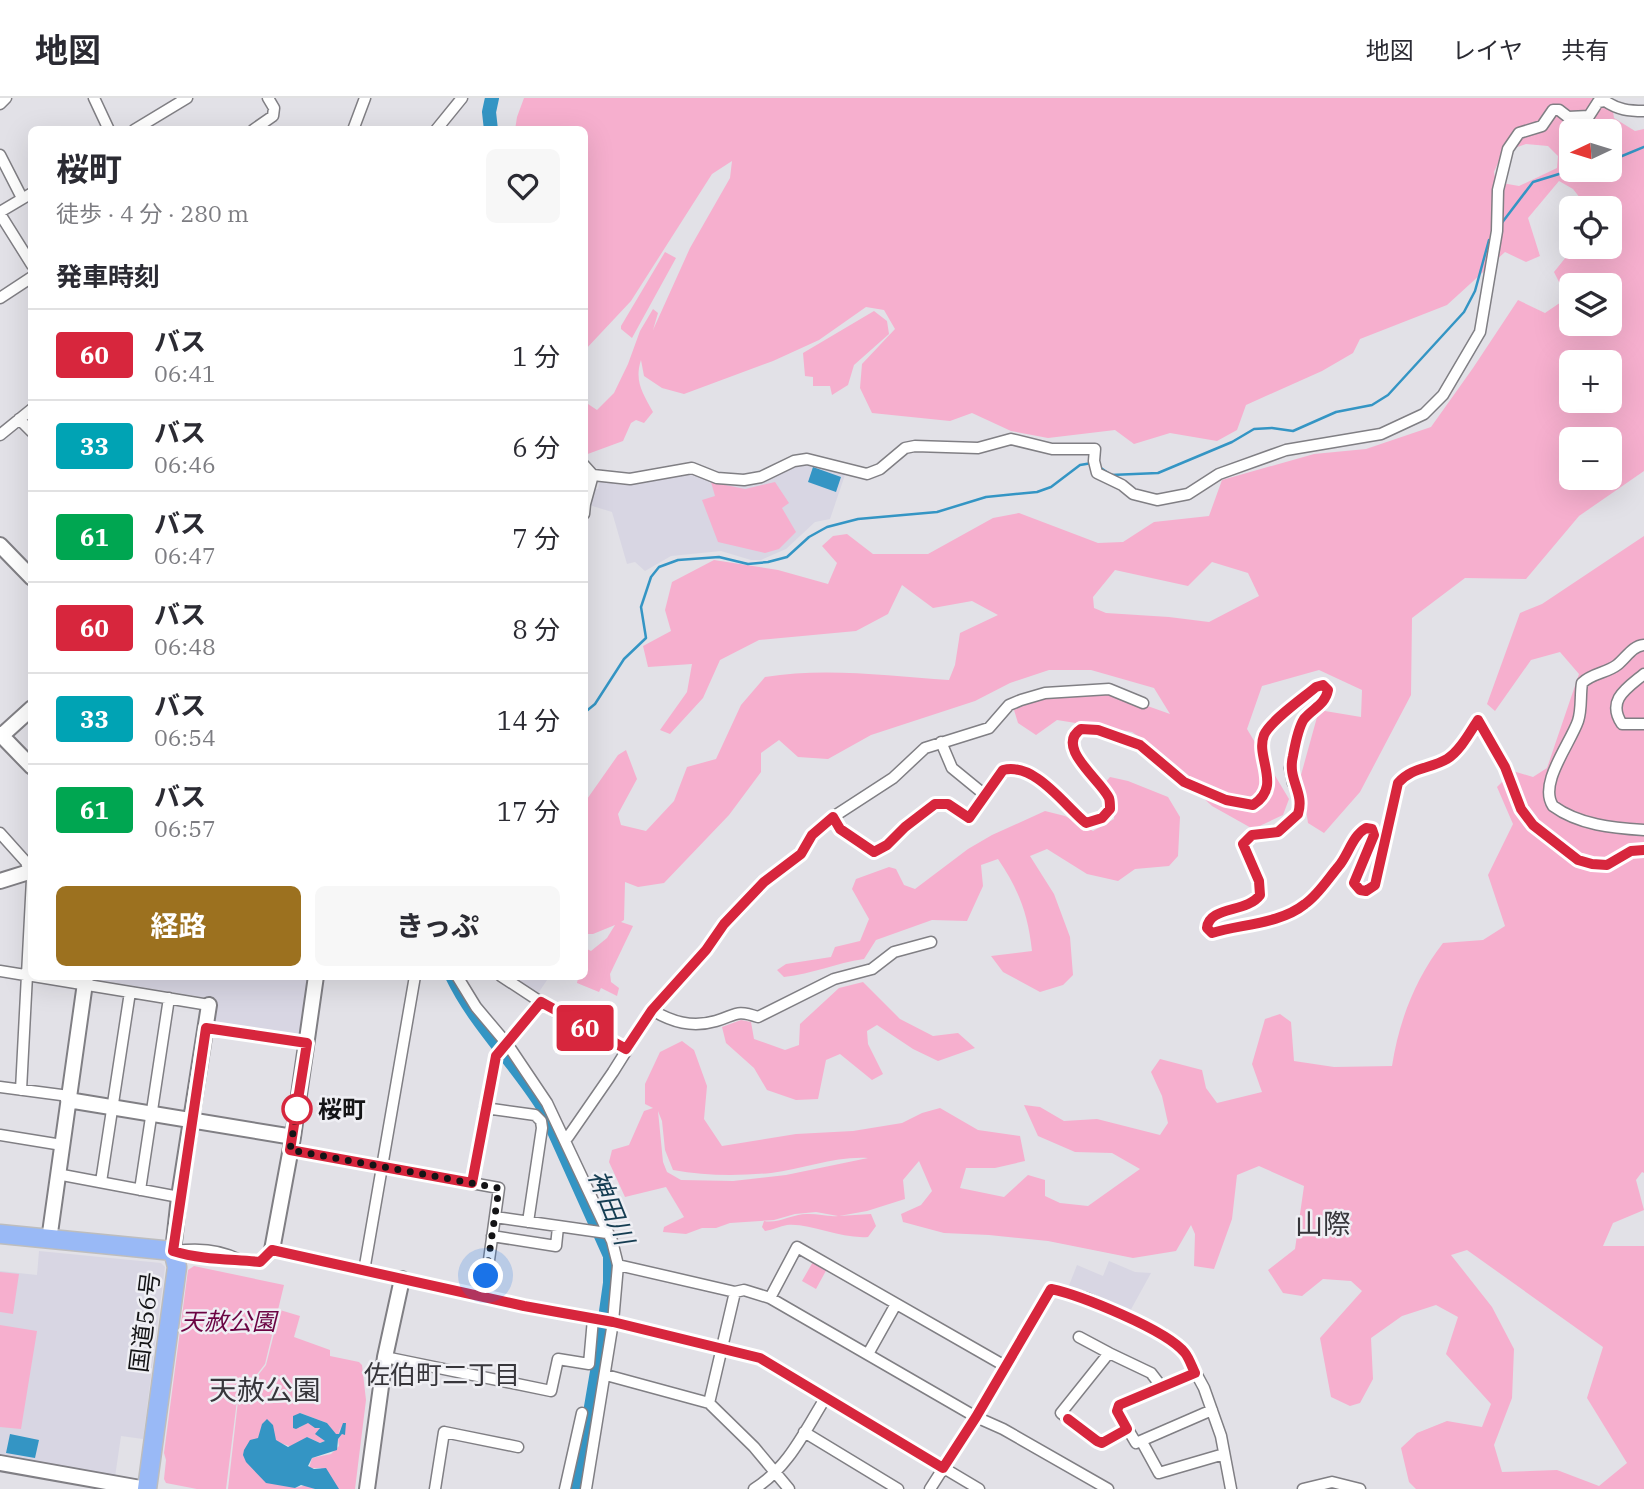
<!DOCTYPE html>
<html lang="ja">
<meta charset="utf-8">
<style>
:root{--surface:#fff;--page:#f7f7f7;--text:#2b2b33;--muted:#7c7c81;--line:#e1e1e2;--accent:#9c711f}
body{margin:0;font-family:"IBM Plex Serif","Noto Sans JP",serif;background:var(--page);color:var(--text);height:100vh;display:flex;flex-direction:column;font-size:26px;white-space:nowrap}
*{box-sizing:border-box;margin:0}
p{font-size:23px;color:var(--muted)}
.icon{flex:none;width:38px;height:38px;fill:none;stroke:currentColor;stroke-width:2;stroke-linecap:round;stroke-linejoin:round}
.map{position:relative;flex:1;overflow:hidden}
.details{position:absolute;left:28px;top:28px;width:560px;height:854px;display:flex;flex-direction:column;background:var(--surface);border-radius:10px;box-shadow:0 7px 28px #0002}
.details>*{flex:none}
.badge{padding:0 14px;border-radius:5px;font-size:24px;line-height:46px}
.needle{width:46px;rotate:266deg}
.buttons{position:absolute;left:1559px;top:21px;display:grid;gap:14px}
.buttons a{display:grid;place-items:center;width:63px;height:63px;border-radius:10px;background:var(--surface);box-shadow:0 7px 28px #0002;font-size:35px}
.you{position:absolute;width:35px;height:35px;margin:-18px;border:5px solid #fff;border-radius:50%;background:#1a73e8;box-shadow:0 0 0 10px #1a73e833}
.map>.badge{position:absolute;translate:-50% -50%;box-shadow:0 0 0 4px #fff}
h2{padding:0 28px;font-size:26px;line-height:63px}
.round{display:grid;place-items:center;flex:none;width:74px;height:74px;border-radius:10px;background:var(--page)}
.headline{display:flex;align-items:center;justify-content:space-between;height:119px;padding:0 28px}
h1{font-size:33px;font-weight:700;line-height:52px}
.primary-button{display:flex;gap:14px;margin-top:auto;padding:14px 28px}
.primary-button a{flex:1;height:80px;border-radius:10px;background:var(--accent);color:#fff;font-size:28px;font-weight:700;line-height:80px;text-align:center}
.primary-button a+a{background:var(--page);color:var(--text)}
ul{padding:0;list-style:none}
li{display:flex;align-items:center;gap:21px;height:91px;padding:0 28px;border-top:2px solid var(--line)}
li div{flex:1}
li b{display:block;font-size:26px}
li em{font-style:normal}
li .badge{min-width:77px;font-weight:700;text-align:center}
header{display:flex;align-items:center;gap:42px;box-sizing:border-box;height:98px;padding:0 35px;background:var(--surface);border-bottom:2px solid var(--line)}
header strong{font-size:33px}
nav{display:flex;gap:38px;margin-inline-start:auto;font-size:24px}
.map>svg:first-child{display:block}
.built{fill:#d8d6e3}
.green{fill:#f6afce;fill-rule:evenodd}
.water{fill:#3495c4}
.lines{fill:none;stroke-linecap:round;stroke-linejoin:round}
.stream{stroke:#3495c4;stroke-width:2.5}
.river{stroke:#3495c4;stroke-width:14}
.street-casing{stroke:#807f84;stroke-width:13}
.secondary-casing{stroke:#807f84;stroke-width:18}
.highway-casing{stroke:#bdbdbe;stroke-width:21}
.street{stroke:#fff;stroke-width:10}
.secondary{stroke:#fff;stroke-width:14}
.highway{stroke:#99b9f6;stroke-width:18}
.line-casing{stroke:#fff;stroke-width:16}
.line{stroke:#d7263d;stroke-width:10}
.walk{stroke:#141416;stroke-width:7;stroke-dasharray:0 12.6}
.stop-dot{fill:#fff;stroke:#d7263d;stroke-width:3.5}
.labels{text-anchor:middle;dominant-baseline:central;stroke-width:5;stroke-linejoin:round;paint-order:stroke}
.stop-label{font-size:24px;font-weight:bold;fill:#141416;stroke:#efeff4;text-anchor:start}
.park-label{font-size:24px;font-style:italic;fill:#6b0443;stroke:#efeff4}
.street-label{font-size:24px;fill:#141416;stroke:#efeff4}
.water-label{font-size:26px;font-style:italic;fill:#153d52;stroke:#efeff4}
.neighbourhood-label{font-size:26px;fill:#37363b;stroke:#efeff4}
.quarter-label{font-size:28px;fill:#37363b;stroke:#efeff4}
</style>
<header>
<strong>地図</strong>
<nav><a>地図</a><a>レイヤ</a><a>共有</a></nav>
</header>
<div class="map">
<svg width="1644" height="1391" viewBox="0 0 1644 1391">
<rect width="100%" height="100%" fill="#e2e1e7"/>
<path class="built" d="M809,363l37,11 -16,47 -15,3 -29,27 -25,11h-10l-30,-9 -50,5 -26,15 -10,-9 -8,2 -15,-52 -23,-7 4,-17 5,1 2,-9 21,5 19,-1 48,-13 58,13 49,-21z
M94,878l215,1 -9,57 -4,2 -80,-11 -3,-7 1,-19 -121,-20z
M508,879h34l5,3 -10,15z
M39,1153l122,12 4,4 -22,172 -22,-3 -6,41 -115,-22v-184l37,4z
M1109,1163l26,11 16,1 -22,40 -61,-25 9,-23 26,11z"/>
<path class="green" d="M524,0h1087l3,20 21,13 9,-2v342l-65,45 -53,63 -61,-1 -53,40 -1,77 -51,97 -36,41 -16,-10 -7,-48 18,-65 42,7 1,-27 -43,-20 -57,16 -15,43 42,70 -6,16 -30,14 -41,-23 -38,-35 -23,-26 -19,-13 -75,-12 -21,15 -18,-12 -4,-13 29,-13 68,-4 59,21 -16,-26 -63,-18h-42l-39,13 -35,18 -104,34 -43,24 -30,-2 -19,-17 -18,13v19l-32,43 -65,68 -26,4 -13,-5 -1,38 -3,2 12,4 -23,48 1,8 8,6 -2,8 -16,-8 -2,4 -22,-9 1,-5 -2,-1 8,-1 1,-28 6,3 16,-13 8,-13 -22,9h-8v-132l33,-47 8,-5 11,29 -19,35 3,11 25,6 28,-30 13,-34 29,-8 25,-54 24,-28c60,-10 124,-1 184,3l6,-15 5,-32 38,-18 -26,-14 -39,7 -31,-23 -14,29 -32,17 -97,9 -39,20 -17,38 -33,36 -10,-4 27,-38 5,-28 -44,3 -5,-21 28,-15 -6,-21 7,-28 42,-22 64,10 50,14 9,-21 -15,-17 11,-10 14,-2 26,20h55l65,-36 26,-5 79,30 25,-1 31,-20 55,-6 13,-36 92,-26 52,-5 65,-22 42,-59 45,-68 27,13 22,-15 -13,-26 20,-25h36v-39h-22l-15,-19 -14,-8 -31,37 12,38 -14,6 -21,-10 -58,53 -87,34 -7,14 -31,18 -76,34 -9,25 -20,11 -47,-8 -36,11 -19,-14 -67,8 -37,-7 -39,-18 -22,8 -78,-8 -12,-25 2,-24 33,-35 -11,-19 -18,-3 -47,33 -46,21 -89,33 -22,-6 -18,-12 -3,-16c-7,21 2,34 12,52l-9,11 -8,-3 -5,3 -8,18 -38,14v-53l12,8 17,-17 14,-29 12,-33 13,-22 5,4 -5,17 37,-82 40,-70 2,-17 -20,13 -81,127 -46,49 -1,-220h-69l2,-13zM1572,33h38v39h-38zM1526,46l22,2 10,10 -1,12 -38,18 -23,-4 -2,-10 9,-20zM1572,187h38v39h-38zM1572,264h38v39h-38zM1572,341h38v39h-38zM1212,464l36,11 11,23 -50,26 -40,-5 -63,-4 -12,-5 -1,-11 22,-27 73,16z
M665,154l11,6 -44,80 -11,-9v-3z
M874,213l13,10 2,13 -35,31 -6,20 -16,10 -2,-9h-17v-9l-8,-1 -2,-23z
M711,384l34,7 30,-7 14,21 -7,5 14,24 -17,17 -14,4 -47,-11 -16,-42 13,-4z
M1644,438v637l-2,-1 -6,8 8,30 -31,13 -10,23h41v243h-228l-7,-7 -8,-34 16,-15 30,-12 35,6 9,-23 -45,-50 12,-37 -22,-12 -34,11 -31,22 2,41 -13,24 -10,3 -19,-9 -11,-59 42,-47 -11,-10 -28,-2 -21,17 -19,-3 -15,-23 27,-21 9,-63 -45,-20 -22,9 -5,44 -18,50 -20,-3 1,-32 -4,-9 -15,26 -43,7 -85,-17 -59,-6 -45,-2 -41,-11 -2,-8 20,-9 11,-14 -13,-30 -16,19 2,19 -38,12 -28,5 32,-2 5,12 -8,11c-28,2 -57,-14 -81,-12 -7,1 -14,5 -22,6l-3,-4 2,-6c15,3 29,-8 45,-7 10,0 20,3 29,2l-22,-4 -21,2 -21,6 -44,3 -14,5h-14l-16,6 -23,-2 1,-5 20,-10 -18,-30 -41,10 -16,-35 3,-12 17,-5 15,-34 9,-3 -8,-4v-20l15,-32 22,-11 12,9 13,36 -3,33 18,27 74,-12 57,-3 49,-8 20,-10 18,-5 38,22 42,6 5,25 -30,7h-29l-6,20 44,9 24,-22 17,5v16l15,7 28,3 52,-37 -28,-16 -37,-1 -37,-16 -14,-31 16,2 24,14 33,-2 63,16 8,-12 -6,-27 -11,-24 9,-13 42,11 4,18 11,15 45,-11 -10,-28 13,-45 15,-5 11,8 3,39 40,6 58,-1c7,-45 23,-87 51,-123l40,-3 22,-14 -17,-51 25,-51 -16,-37 16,-16 20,6 14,-9 32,-94 -19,-22 -29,8 -36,51 -8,-7 33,-91 22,-9zM658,1013l4,10 3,29 8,20c32,6 65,6 98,3 32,-4 65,-17 97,-15l-82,17 -53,6 -52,-1 -14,-8 -4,-10zM1467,1152l136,97 -16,51 40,65 -28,23 -42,-16 -55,2 -8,-27 18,-47 2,-49 -22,-42 -41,-52z
M1110,679l18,4 40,16 12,20 -2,39 -9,10 -34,3 -17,12 -31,-7 -40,-25 -17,7 24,38 16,43 3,38 -10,10 -23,7 -37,-20 -12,-16 41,-5c-4,-37 -13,-61 -34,-92l-17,6 2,21 -16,35 -35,-1 -56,20 -12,19c-28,4 -52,15 -80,18l-7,-7 9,-6 45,-7 4,-10 25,-6 9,-22 -17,-30 4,-10 33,-12 7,2 8,16 11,4 53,-40 24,-14 53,-24 20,5 28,15 21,-12 1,-21 -11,-14z
M863,884l37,37 33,17 25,-3 17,15 -37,13 -25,-12 -36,-24 -10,6 1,13 15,30 -11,6 -32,-26 -14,6 -8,39 -22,1 -29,-10 -13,-22 -28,-25 -4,-16 19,-7 10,2 3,17 31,11 14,-5 1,-21 39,-36z
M814,1162l14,7 -12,22 -14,-8z
M194,1168l90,19 -19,79 -28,36 -11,89h-29l-31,-6 -2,-4 2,-19 -2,-7 24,-183z
M0,1174l19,2 -6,40 -13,-2z
M280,1212l20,6 -6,21 36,13v6l29,6 3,3 4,35 -11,89h-22l-12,-21h-12l3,-10 19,-4 8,-8 -1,-7 4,-5 -2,-6 -1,6h-4l-8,-11 -27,-10 -1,15 9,-6 11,6 6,13 -5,2 -13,-6 -15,10 -12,-4 15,45 12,-3 8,4h-87l10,-88 28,-36z
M0,1227l37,6 -16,98 -21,-2z"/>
<path class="water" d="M813,369l28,10 -5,15 -28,-10z
M300,1315l27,10 9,11h3l4,-11h3l-1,12 -3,-1 -4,5 -1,11 -25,8 -4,8 6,3 12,-1 13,21h-24l-14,-4 -6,3 -29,-5 -20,-21 -3,-7 1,-5 6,-10 8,-2 4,-14 5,-5 6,6 3,15 12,7 19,-10 13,6 5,-2 -10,-7 5,-6h-5l-7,-5 -12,6 -3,-1v-12z
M10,1336l29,6 -4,18 -29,-5z"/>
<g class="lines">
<path class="stream" d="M1610,63l34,-14
M1501,126l32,-42 39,-12
M1098,368l13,9 47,-2 74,-31 22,-13 18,-1 21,3 43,-19 36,-7 16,-10 76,-83 11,-21 14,-51
M584,615l11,-9 29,-45 22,-21 -5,-31 10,-30 8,-10 19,-7 41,-3 29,7 20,-2 19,-5 22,-20 18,-10 31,-8 79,-7 49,-15 51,-5 14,-5 29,-22 12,-2"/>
<path class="river" d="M491,32l-2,-18 3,-14
M452,878c23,48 63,86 91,131l67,149v27l-10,71 -23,135"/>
<defs>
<path id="street" d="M94,0l15,32
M0,6l6,-6
M134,32l53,-32
M253,32l20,-14 1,-8 -6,-10
M353,32l12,-32
M436,32l26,-32
M0,57l22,43
M0,114l32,-19
M0,116l32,51
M0,200l32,-21
M19,321l13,13
M0,337l32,-26
M584,367l9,10 37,4 62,-11 25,10 27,2 17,-3 33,-16 13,-2 60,15 13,-5 25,-21 10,-2 63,2 33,-9 41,10h43l-1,12 3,12 25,12 11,9 24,6 31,-6 31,-20 67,-24 95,-16 43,-20 19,-19 37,-63 17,-101 1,-41 10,-41 11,-16 23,-7 11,-16h6l9,7 21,-1 9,-14 7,-1c13,9 24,10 39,10
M584,416l1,-10 8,-29
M1644,547c-12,1 -17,12 -27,20 -10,8 -25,8 -35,18 -2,12 0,26 -4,38 -8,23 -40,63 -25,85 26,19 60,22 91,24
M1644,576c-17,14 -38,26 -22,50h22
M941,644l11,26 33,27
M833,719l7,12 34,23 13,-7 18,-18 30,-23h13l21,15 34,-49c32,-8 61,36 83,53l16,-5 8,-9c0,-3 0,-8 -1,-11 -8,-18 -55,-50 -28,-69l18,1 41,15 44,37 42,18 27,5c30,-19 2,-48 11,-70 6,-13 39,-37 52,-49l7,-1 5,5 -4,11 -20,18 -8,21 -6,28 3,15 6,10 -1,21 -21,18 -25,3 -9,8 16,38 1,14c-13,18 -51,11 -53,33l5,5c29,-9 68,-10 93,-29 13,-9 23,-25 33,-37 10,-11 14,-31 28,-39l6,1 2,6 -19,48 5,7 6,1 9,-6 23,-102c14,-16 32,-14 49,-24 13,-8 23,-27 31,-39l27,47 16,42 12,16 45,35 14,4 15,1 24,-14 13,-1
M0,735l26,29 5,15
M0,873l31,5
M33,878l176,29
M457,878l19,31 32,38 39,58 65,138 6,24 -5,57 -27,167
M501,878l61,40 64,33
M652,912c20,12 40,18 64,11 20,-6 20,-12 42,-4l76,-38 38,-10 22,-17 37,-10
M206,930l101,15
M506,945l35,-41
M0,989l69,9
M21,992l11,-211
M485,1010l50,7 6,6 1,7 -14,94
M0,1037l62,10
M564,1041l4,-2 45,-65 39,-62 54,-60 18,-26 40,-42 37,-28 11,-19 21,-18 60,-39 32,-30 64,-20 20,-23 12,-5 24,-7 64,-4 34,14
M290,1052l209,38 -15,108
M57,1076l122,23
M101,1084l29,-190
M472,1085l24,-127 12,-11
M140,1092l29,-192
M495,1119l112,16
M492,1138l64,10 2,-19
M173,1153c29,9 57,8 87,11l12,-12 252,56 89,16 146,36 220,131
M176,1153c22,-3 45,-1 64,9
M618,1167l117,27 9,-2 26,8 206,119 27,12 105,60
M364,1173l51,-295
M770,1200l27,-51 208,119
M1079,1239l30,16
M868,1256l28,-50
M385,1259l166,34 7,-32 31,5 4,-45
M606,1277l103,28 45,44 35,42
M1161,1288l-42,19 -2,6 19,32 76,-33
M709,1305l26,-111
M1127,1331l-24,14 -6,-2 -36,-28 48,-60 42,20 10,13 34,-13
M804,1334l94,57
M1142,1344l17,31 65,-19
M435,1391l9,-57 74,15
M565,1391l17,-76
M754,1391c35,-22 50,-57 72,-92
M930,1391l46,-72 75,-128 35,9 77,36 22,19 19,35 17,48 10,53
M1303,1391l29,-7 28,7"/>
<path id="secondary" d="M0,447l32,33
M0,636l32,33
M0,639l32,-29
M0,783l32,-10
M68,1002l225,37
M49,1142l37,-264
M272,1152l21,-113 23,-161
M173,1153l6,-54 30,-192
M0,1365l146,26
M367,1391l18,-132 17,-78"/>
<path id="highway" d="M0,1136l173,17 4,16 -30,222"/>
</defs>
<use href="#street" class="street-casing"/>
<use href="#secondary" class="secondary-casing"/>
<use href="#highway" class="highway-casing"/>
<use href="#street" class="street"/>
<use href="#secondary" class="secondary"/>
<use href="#highway" class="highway"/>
</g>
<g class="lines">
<defs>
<path id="line" d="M1068,1321l29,22 5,2 25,-14 -10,-18 2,-6 76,-32c-3,-6 -6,-15 -10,-20 -18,-23 -105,-58 -134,-64l-75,128 -33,51 -183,-110 -147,-36 -89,-16 -252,-56 -12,12c-30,-3 -58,-2 -87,-11l33,-223 101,15 -17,107 182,33 24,-127 45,-54 85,47 26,-39 54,-60 18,-26 40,-42 37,-28 11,-19 21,-18 7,12 34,23 13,-7 18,-18 30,-23h13l21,14 34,-48c32,-8 61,35 83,53l16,-5 8,-9c0,-3 0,-8 -1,-11 -8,-18 -55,-51 -28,-69l17,1 42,15 44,37 42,18 27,5c30,-19 2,-47 11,-70 6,-14 39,-37 52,-48l7,-2 5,5c-3,15 -15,18 -24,29 -6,9 -9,26 -11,37 -6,24 12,36 5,58l-20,18 -26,3 -9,9 16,37 1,14c-13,18 -51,11 -53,33l5,5c30,-9 68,-9 93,-29 13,-9 23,-25 33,-37 10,-11 14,-31 28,-39l6,1 2,6 -20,48 6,7 6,1 9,-6 23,-102c14,-16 32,-14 49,-24 13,-8 23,-27 31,-39l27,47 16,42 12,16 45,35 14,4 15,1 24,-14 13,-1"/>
</defs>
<use href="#line" class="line-casing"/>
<use href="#line" class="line"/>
<path class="walk" d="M297,1011l-7,41 209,38 -13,88"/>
</g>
<circle class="stop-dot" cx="297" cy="1011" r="14"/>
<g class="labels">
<g class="stop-label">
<text x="318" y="1011">桜町</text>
</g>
<g class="park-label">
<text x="228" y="1223">天赦公園</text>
</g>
<g class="street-label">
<text transform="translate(144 1224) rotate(-83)">国道56号</text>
</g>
<g class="water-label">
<text transform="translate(612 1109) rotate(68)">神田川</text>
</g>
<g class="neighbourhood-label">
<text x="442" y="1276">佐伯町二丁目</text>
</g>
<g class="quarter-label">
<text x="1323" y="1125">山際</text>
<text x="265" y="1291">天赦公園</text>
</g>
</g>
</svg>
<div class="buttons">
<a><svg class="needle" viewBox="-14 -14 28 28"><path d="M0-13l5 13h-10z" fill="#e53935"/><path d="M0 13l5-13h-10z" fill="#7c7c81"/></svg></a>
<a><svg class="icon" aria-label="locate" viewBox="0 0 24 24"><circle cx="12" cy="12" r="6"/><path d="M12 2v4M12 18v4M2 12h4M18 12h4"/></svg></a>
<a><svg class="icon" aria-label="layers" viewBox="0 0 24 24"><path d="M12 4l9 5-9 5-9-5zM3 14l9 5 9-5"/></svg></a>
<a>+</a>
<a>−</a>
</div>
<div class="you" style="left:486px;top:1178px"></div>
<b class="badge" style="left:585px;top:930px;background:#d7263d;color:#fff">60</b>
<section class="details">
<div class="headline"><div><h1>桜町</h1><p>徒歩 · 4 分 · 280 m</p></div><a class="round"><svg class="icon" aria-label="heart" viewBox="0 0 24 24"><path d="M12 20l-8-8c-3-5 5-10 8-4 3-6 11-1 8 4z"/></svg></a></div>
<h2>発車時刻</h2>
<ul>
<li><span class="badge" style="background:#d7263d;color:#fff">60</span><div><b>バス</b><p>06:41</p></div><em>1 分</em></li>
<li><span class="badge" style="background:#00a3b4;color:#fff">33</span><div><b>バス</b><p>06:46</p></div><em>6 分</em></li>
<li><span class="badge" style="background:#00a651;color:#fff">61</span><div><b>バス</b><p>06:47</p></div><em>7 分</em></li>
<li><span class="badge" style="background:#d7263d;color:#fff">60</span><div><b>バス</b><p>06:48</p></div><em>8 分</em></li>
<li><span class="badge" style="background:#00a3b4;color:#fff">33</span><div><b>バス</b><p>06:54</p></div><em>14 分</em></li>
<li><span class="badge" style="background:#00a651;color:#fff">61</span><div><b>バス</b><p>06:57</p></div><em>17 分</em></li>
</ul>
<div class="primary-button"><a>経路</a><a>きっぷ</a></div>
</section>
</div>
